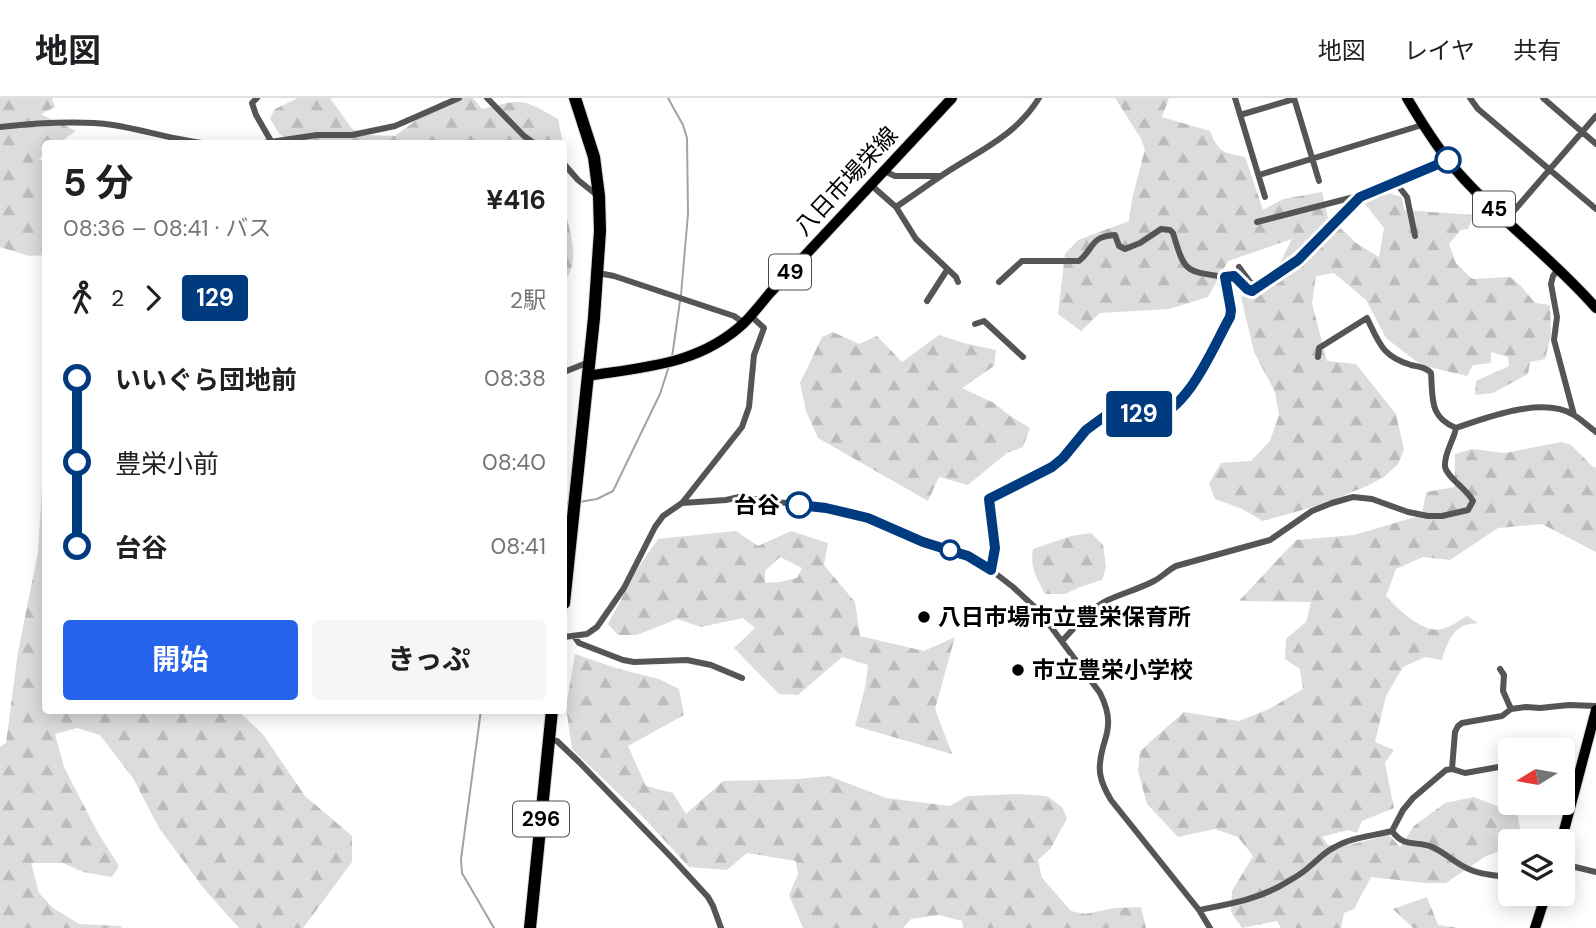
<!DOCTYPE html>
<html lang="ja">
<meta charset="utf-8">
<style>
:root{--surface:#fff;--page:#f6f6f6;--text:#202124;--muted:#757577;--line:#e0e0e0;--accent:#2563eb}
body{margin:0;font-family:"DM Sans","Noto Sans JP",sans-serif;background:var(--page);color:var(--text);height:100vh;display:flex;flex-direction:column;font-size:26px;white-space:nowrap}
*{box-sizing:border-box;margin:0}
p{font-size:23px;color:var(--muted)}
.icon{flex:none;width:38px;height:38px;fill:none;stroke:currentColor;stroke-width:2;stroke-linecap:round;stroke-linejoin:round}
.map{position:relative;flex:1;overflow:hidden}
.panel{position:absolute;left:42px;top:42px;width:525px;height:574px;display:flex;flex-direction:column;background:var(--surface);border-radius:7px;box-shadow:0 4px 18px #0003}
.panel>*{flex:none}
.badge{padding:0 14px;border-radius:5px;font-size:24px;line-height:46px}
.needle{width:46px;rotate:259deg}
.fabs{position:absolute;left:1498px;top:640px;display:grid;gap:14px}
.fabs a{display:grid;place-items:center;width:77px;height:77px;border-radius:7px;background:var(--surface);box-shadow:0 4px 18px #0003;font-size:35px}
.map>.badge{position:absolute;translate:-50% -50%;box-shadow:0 0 0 4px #fff}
.legs{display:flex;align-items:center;gap:10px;height:77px;padding:0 21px;font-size:23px}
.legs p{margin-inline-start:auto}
.headline{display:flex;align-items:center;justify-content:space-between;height:119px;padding:0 21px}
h1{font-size:38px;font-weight:700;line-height:52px}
.action{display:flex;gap:14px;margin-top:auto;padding:14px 21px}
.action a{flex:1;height:80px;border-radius:7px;background:var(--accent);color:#fff;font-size:28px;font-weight:700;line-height:80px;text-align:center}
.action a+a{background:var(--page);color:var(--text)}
ul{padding:0 21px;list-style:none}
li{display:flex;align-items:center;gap:24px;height:84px;font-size:26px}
li i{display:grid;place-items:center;width:10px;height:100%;margin:0 9px;background:currentColor}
li i::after{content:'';width:18px;height:18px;margin:-9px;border:5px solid;border-radius:50%;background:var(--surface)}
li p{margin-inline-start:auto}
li:first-child i{background:linear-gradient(#0000 50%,currentColor 0)}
li:last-child i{background:linear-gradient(currentColor 50%,#0000 0)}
header{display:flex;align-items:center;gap:42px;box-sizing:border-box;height:98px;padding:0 35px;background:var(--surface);border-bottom:2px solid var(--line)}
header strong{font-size:33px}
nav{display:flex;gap:38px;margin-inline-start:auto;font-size:24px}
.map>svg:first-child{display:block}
.forest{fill:url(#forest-firs);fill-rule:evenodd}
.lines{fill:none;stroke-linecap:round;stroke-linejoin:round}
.stream{stroke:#a3a3a3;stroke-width:2}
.primary-casing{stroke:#dbdbdb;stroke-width:12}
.highway-casing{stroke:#dbdbdb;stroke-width:14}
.street{stroke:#555;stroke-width:6}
.primary{stroke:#000;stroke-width:10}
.highway{stroke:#000;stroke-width:12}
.line-1-casing{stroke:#fff;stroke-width:16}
.line-1{stroke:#003b80;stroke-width:10}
.stop-1-dot{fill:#fff;stroke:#003b80;stroke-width:3.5}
.poi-dot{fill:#000;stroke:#fff;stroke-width:2.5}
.labels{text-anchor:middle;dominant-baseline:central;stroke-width:6;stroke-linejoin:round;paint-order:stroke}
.shield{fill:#fff;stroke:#4c4c4c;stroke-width:2}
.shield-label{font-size:21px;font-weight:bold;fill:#000}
.street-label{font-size:23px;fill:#000;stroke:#fff}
.stop-label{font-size:23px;font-weight:bold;fill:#000;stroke:#fff;text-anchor:end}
.poi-label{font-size:23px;font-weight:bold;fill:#000;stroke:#fff;text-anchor:start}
</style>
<header>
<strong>地図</strong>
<nav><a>地図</a><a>レイヤ</a><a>共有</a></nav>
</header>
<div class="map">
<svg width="1596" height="830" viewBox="0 0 1596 830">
<defs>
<pattern id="forest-firs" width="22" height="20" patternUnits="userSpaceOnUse" patternTransform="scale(1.75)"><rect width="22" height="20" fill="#dcdcdc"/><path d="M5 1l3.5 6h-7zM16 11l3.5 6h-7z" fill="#bbb"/></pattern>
</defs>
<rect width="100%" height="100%" fill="#fff"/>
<path class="forest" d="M0,0h52l3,9 -14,7 35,17 -17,12 -13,1 -1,10 -7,5 7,2v94l-16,1 -29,-9z
M298,0h32l22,31 14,6 29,1 47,-35 13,-3h18l9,11c12,-2 27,-8 39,-7 13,2 26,11 37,17l5,24h-272l-13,-11 -8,-14 5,-9z
M1115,0h54l-7,19 48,14c9,22 12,21 35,26l18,53 20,-11 39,-7 7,30 14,8 13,13 23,14 5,-29 -19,-24 19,-12 18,5 2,13 70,5 -6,14 -7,1 -12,14 7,19 16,16 38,-2 10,8 15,18 15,2 1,30 -6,24 -15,3 -2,12 -35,19 -18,2 1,-14 33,-15 -1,-9 -17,-5v11l-18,2 -6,11 -46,-11 -35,-27 -20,-38 -32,-27 -18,3 -4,27 15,58 29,3 40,50 8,36 -6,14 -14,13 -17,9 -47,19 -57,16 -23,-13 -25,-9 -6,-15 12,-21 30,-2 19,-20 9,-26 -4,-23 -21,-40 -13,-55 37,-30 14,-28 -64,22 -20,36 -39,12 -69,4 -19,18 -23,-17 7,-60 13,-14 51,-19 3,-22 13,-50 -5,-12z
M564,106c5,29 18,53 0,79z
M833,234l26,12 18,-8 25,26 37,-27 25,8 32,7 -2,16 -32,22 32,15 16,13 20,12 -7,19 -16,6 -39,32 -29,-8 -11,24 -110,-63 -12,-27 -6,-28 22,-46z
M1561,344l10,3 21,21 4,2v84l-54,-28 -44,4 -48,32 -27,-3 -27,12 -10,27c12,13 37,38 56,33 9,-2 18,-9 25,-13l11,7c-4,1 -8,0 -12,2 -14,4 -21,23 -24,35l-17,-3 -22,10 -17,29 -11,46 19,8 -9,13 9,45 -32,13 -5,12 -9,-3 -26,7 6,8h21l40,-10 11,12 14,-21 31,-23 29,-6 25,10h17l4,21v14h-10v5l-24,9 -40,27h-21l-54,-6 -17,32 -10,4 -3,15h-60l-4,-7 -35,7 -11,-16 1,-21 21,-35 -15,-19 -23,-8 -37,8 -31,-33 -9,-33 2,-20 44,-39 55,9 30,-12 34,-20 -3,-20 -15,-10 1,-20 20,-17 5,-20 -72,-1 57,-61 58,-5 68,-20 4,-23 29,-5v-33l17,-5 33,4z
M45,380l1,232 192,1 24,22 43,63 47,40v26l-49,66h-64l-34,-38 -46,-62 -26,-50 -33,-43 -23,-7 -22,6 9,33 34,66 21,33 -7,11 -29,-5 -20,-9h-32l8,30 14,15 26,16 41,2 2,2h-122v-181l6,-4 12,-91 20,-100 4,-61z
M736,433l22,15 33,-15 37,12 -4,22 31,37 5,34 64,15 31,-14 -20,72 17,45 -97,-28 10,-38 3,-23 -26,-8 -44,38 -19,-1 -45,-46 21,-20 -12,-10 -42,9 -24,-8 -40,16h-19l-10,-11 30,-56 20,-29zM780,459l22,11 -5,10 -17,4 -15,1v-12z
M1091,435l12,12 3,22 -4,13 -22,7 -15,7h-20c-9,-17 -15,-26 -12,-45l38,-13z
M575,556l44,15 40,10 20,10 5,26 -56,31 18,40 27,7 13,21 37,-33 75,-2 31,-3 57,22 64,8 17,-10 51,-2 29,2 15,11 5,11 -16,30 -13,12 4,18 29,33 14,3 30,-6 26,-1 5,21h-183l-1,-7 -23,-6 -28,4 -8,9h-100l-14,-33 9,-21 -2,-13 -49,-8 -20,17 -38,-3 -45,-49 -72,-69 -6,-42z
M1427,799l11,28 20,3h-45l-20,-19z"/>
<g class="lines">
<path class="stream" d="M668,0l15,27 4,13 1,76 -7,81
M672,259l8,-56
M579,404l18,-3 16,-8 47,-97 9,-28
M564,406l6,-1
M481,612l-20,149 1,14 32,55"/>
<defs>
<path id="primary" d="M1407,0c17,29 34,56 56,80 42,46 92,83 133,130
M587,278c57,-9 112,-11 157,-53 9,-9 17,-19 25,-29l183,-196
M1561,744l35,-132
M1535,830l11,-34"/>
<path id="highway" d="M564,505l30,-285 6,-87 -1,-35 -5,-39 -19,-59
M530,830l22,-218"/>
</defs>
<use href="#primary" class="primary-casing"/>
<use href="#highway" class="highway-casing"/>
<path class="street" d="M257,0l-5,5 4,12 15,26
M487,0l37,38 11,8
M1235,0l30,99
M1294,0l25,83
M1470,0l8,11 118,100
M1543,0l53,46
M1240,17l54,-16
M0,29c37,-4 76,-7 113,-2 33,5 66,17 100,19
M257,46l60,-9h35l43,-9 64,-28
M564,66l14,16 20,16
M884,73l11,5h46
M1259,77l163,-50
M1395,84l12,15 8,39
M871,87l25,22 20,32 40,38 2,5
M896,109c15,-10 30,-21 45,-31 37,-25 74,-39 98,-78
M1506,122l90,-104
M1257,124l97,-25h6
M1239,169l11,15 9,5
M1558,171l-5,7 -2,8 6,33 -3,23 20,75
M598,175l16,3 120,40 10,7
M999,184l23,-21h57c15,-12 11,-25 36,-26l4,11 6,3 15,-6 21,-14 9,1 3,3c12,40 12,38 52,44
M927,203l20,-31
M975,226l9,-3 39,36
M1318,259l1,-9 48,-30c12,25 15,38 44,47 8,2 15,2 20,8 2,26 -2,44 25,55 32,-11 87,-32 118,-13 8,5 15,12 22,17
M564,274l25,-10
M682,405l44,-3 13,-3 87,11 42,10 40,18 60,20 23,14 22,17 27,25 60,81c5,10 9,21 8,32 0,7 -3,15 -5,22 -6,22 -4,33 8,53l88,110 11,18
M991,472l4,-22 -6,-49 14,-5 49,-27 11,-9 23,-28 33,-24c15,2 19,9 32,14 39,-14 60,-69 79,-103l1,-7 -6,-33 9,-1 13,13 5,2 47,-32 61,-62 88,-37
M574,538l5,7 44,17 11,2 53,-2 24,5 31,13
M564,539l23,-3 10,-7 27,-39 31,-61 8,-11 19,-13 60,-76 7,-20 5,-52 10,-27 -13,-12
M1063,542c13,-14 27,-31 45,-40 15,-7 31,-11 46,-19 8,-4 14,-11 22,-15l94,-26 42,-29 20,-8 21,-6 19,2 36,13 20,4h14l26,-6 5,-9c-6,-12 -27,-24 -28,-35 -1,-13 9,-26 11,-38
M1500,571l4,6 -1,16 8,18
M549,642l8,1 22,21 95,98 34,37 5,9 8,22
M1452,671l3,-37 3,-6 4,-3 40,-7 9,-7 15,-2 14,1 29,-3 27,1
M1563,673l16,3
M1392,733c13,18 24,9 40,16 14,6 25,18 39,23 12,5 26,6 39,7
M1563,766l33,8
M1199,812c31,-6 61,-11 88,-28 7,-4 16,-9 22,-15 9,-7 15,-15 26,-20 17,-10 38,-11 57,-16l11,-21 10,-12 33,-28 6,-1 13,4 45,-8"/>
<use href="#primary" class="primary"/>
<use href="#highway" class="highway"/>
</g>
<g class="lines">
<defs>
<path id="line-1" d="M799,407l27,3 42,10 55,24 45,14 23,14 4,-22 -6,-49 63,-32 11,-9 23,-28 33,-24 13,2 19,12c39,-13 60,-69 79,-103l1,-7 -6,-33 9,-1 13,13 5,2 46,-31 62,-63 88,-37"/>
</defs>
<use href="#line-1" class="line-1-casing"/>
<use href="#line-1" class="line-1"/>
</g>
<g class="stop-1-dot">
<circle cx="1448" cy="62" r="12"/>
<circle cx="799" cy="407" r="12"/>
<circle cx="950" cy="452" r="9"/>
</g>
<g class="poi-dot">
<circle cx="924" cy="519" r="7"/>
<circle cx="1018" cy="572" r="7"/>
</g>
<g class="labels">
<g class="shield">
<rect x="1473" y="93.5" width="42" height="35" rx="5"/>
<rect x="769" y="156.5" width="42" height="35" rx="5"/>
<rect x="513" y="703.5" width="56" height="35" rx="5"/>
</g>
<g class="shield-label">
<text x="1494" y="111">45</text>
<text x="790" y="174">49</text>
<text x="541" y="721">296</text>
</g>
<g class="street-label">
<text transform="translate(846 83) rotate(-47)">八日市場栄線</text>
</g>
<g class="stop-label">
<text x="780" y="407">台谷</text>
</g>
<g class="poi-label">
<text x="938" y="519">八日市場市立豊栄保育所</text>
<text x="1032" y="572">市立豊栄小学校</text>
</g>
</g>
</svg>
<div class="fabs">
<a><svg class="needle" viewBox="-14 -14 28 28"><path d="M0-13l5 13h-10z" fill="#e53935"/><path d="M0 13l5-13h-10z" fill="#757577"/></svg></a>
<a><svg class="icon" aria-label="layers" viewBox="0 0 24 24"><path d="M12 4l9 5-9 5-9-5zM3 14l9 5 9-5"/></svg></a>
</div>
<b class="badge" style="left:1139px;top:316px;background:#003b80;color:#fff">129</b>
<section class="panel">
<div class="headline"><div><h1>5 分</h1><p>08:36 – 08:41 · バス</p></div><b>¥416</b></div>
<div class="legs"><svg class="icon" aria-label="walk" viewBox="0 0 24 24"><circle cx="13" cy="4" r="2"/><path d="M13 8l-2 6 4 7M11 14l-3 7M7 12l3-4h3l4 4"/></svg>2<svg class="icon" aria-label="forward" viewBox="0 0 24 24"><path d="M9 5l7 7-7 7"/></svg><b class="badge" style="background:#003b80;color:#fff">129</b><p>2駅</p></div>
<ul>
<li><i style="color:#003b80"></i><b>いいぐら団地前</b><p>08:38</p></li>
<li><i style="color:#003b80"></i><span>豊栄小前</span><p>08:40</p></li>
<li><i style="color:#003b80"></i><b>台谷</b><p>08:41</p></li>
</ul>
<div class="action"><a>開始</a><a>きっぷ</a></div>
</section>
</div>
